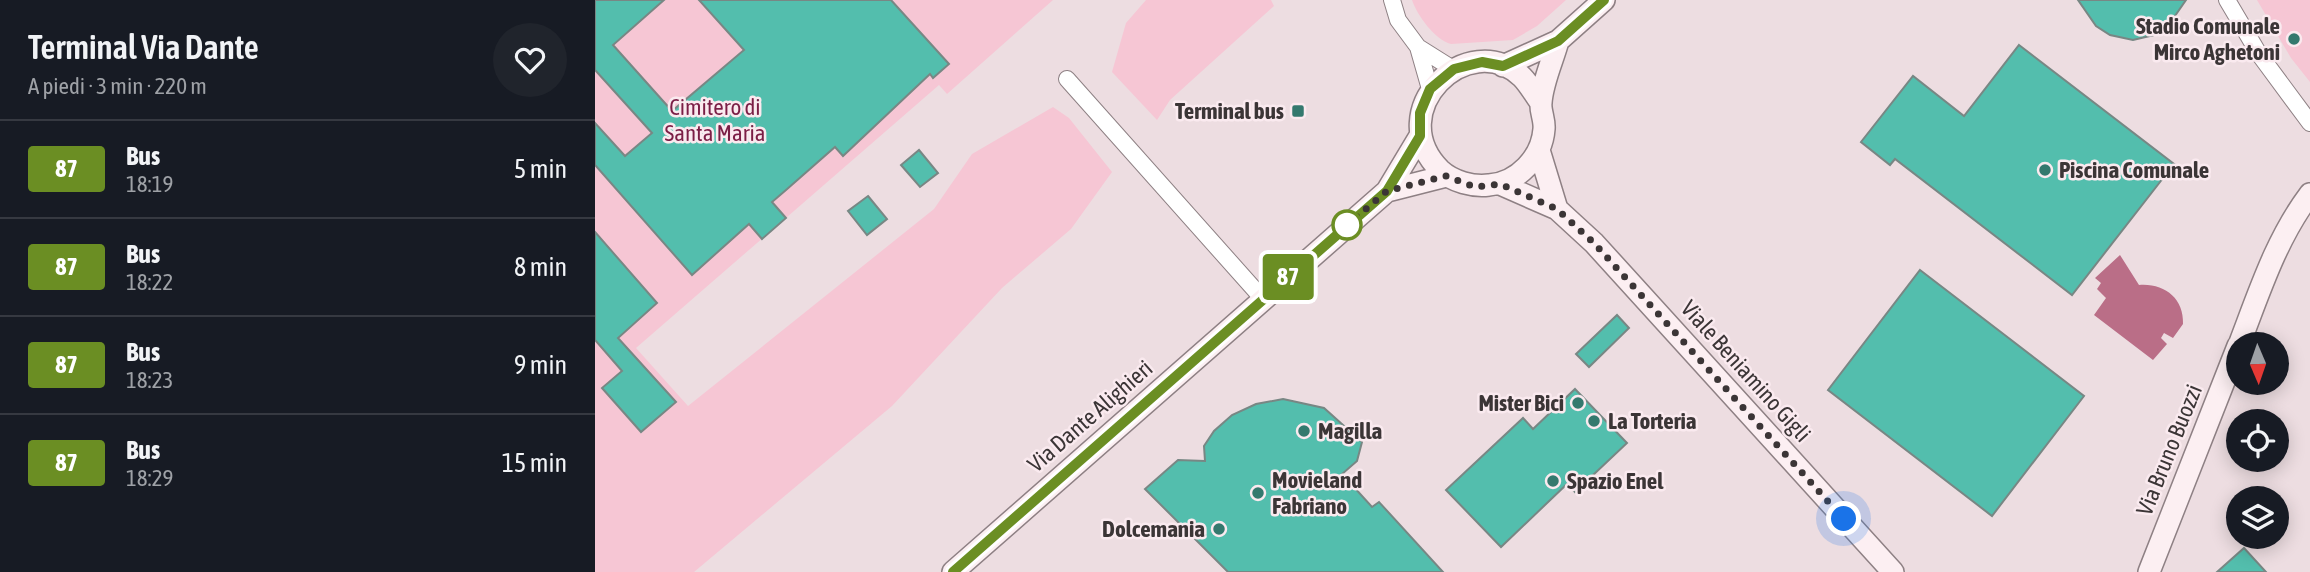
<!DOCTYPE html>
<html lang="it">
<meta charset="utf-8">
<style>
:root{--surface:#171b24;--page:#20242c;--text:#f1f3f6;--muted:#9ea1a6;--line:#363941}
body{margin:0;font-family:"Asap Condensed",sans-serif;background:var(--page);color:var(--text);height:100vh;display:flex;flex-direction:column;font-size:26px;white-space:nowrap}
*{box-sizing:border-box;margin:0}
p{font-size:23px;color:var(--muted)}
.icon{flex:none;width:38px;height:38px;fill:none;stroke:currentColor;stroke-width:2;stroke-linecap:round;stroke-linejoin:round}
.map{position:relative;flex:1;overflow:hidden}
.panel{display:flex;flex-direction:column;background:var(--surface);width:595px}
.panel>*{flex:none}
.badge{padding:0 14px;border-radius:5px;font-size:24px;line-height:46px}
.needle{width:46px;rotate:178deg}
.buttons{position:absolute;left:1631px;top:332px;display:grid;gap:14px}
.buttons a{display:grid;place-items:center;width:63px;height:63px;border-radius:50%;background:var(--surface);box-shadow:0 4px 18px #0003;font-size:35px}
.you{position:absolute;width:35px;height:35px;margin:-18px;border:5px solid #fff;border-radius:50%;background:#1a73e8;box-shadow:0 0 0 10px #1a73e833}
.map>.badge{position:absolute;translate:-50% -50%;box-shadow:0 0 0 4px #fff}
.round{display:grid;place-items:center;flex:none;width:74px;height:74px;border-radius:37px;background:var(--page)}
.head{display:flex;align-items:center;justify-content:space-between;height:119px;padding:0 28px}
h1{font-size:33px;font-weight:600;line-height:52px}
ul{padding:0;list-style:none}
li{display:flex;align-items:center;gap:21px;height:98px;padding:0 28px;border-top:2px solid var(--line)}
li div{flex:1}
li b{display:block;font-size:26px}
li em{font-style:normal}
li .badge{min-width:77px;font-weight:700;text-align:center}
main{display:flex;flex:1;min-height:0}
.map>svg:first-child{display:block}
.green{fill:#f6c6d4}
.water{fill:#ba6e87}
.building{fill:#53bead;stroke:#788784;stroke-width:2}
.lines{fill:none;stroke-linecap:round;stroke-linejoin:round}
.street-casing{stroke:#8e8084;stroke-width:18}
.secondary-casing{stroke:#8e8084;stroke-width:24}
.street{stroke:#fff;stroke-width:16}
.secondary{stroke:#fceff2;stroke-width:21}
.line-casing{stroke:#fff;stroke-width:16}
.line{stroke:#6b8e23;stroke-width:10}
.walk{stroke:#3b3536;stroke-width:7;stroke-dasharray:0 12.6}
.poi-dot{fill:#34796e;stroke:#faeaef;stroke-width:2.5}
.stop-dot{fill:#fff;stroke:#6b8e23;stroke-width:3.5}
.labels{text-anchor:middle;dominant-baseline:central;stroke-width:5;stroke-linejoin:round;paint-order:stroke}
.poi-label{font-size:23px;font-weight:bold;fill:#3b3536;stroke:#faeaef;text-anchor:start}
.park-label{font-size:23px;fill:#7b1e46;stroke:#faeaef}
.street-label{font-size:23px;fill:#3b3536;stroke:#faeaef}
</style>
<main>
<section class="panel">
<div class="head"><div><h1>Terminal Via Dante</h1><p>A piedi · 3 min · 220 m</p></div><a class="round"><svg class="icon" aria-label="heart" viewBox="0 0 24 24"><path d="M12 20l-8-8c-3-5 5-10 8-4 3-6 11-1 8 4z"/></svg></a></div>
<ul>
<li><span class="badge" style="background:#6b8e23;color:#fff">87</span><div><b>Bus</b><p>18:19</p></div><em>5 min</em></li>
<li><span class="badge" style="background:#6b8e23;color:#fff">87</span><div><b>Bus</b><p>18:22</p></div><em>8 min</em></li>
<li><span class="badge" style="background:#6b8e23;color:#fff">87</span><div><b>Bus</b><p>18:23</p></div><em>9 min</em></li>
<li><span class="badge" style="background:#6b8e23;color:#fff">87</span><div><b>Bus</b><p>18:29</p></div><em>15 min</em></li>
</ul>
</section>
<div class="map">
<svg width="1715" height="572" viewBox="0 0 1715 572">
<rect width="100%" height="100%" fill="#eddde1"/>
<path class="green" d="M0,0h458l-106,94 -8,-9 -303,263 52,58 246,-197 38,-55 81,-47 16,11 43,54 -41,57 -69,59 -110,118 -198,166h-99z
M551,0h125l3,6 -104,94 -13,20 -45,-48 14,-49z
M817,0h154l-29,26 -24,14 -62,4c-16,-4 -34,-29 -39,-44z
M1662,0h53v82l-19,-24z"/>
<path class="water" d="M1525,255l19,30c25,-2 45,13 44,39l-10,14 -9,-5 -3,5 6,6 -14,16 -59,-45 12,-17 -9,-9 4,-6 -6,-5z"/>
<path class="building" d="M0,0h69l-51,45 59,66 72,-61 -45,-50h192l58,64 -16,14 -3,-4 -87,82 -8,-9 -49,43 -14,12 14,16 -24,21 -13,-15 -57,51 -97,-110v-42l30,33 27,-23 -57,-63z
M1483,0h108l-16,23 -16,12 -21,5 -23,-5 -14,-9z
M1424,45l155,119 -102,131 -177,-136 -5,6 -29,-23 52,-66 51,40z
M324,150l19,23 -18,14 -19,-22z
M273,196l19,23 -20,16 -19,-24z
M0,232l62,71 -39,35 58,64 -35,30 -39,-44 20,-17 -27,-31z
M1325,270l164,126 -92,120 -164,-126z
M1022,315l12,13 -40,39 -13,-13z
M980,389l52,54 -52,49 -8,-8 -66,63 -55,-57 77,-72 10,11z
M688,399l41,9 38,34 -5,19 -15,13 30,33 7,-5 64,70h-215l-83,-83 33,-29 27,1 -1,-15 10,-15 18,-16 24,-11z
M1649,548l22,24h-49z"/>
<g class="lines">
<defs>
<path id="street" d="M797,0l6,20 20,27 12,42
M1632,0l32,54 51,69
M823,47l35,22
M472,79l196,220"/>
<path id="secondary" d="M908,66l55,-25 46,-41
M946,103c-6,-8 -12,-19 -19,-26 -54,-51 -141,34 -82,93 13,12 33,17 49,15 29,-2 53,-28 55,-56 1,-9 -4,-18 -3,-26 1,-20 12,-43 17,-62
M944,150l18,59
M905,184l57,25 37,34 299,329
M792,191l59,-15
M1644,345c20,-52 37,-106 71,-151
M358,572l434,-381 33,-55
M1554,572l89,-226"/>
</defs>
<use href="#street" class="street-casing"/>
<use href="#secondary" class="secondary-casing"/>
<use href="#street" class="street"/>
<use href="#secondary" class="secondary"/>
</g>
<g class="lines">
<defs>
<path id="line" d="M358,572l434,-381 33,-55v-23l10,-24 24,-20 28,-7 21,4 55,-25 46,-41"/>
</defs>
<use href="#line" class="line-casing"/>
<use href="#line" class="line"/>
<path class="walk" d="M752,225l40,-34 59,-15 29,11 25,-3 57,25 37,34 250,276"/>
</g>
<g class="poi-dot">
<circle cx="1699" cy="39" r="7"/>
<rect x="696" y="104" width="14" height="14" rx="3.5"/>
<circle cx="1450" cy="170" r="7"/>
<circle cx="983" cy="403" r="7"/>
<circle cx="999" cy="421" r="7"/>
<circle cx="709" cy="431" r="7"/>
<circle cx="958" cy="481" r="7"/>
<circle cx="663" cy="493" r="7"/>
<circle cx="624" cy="529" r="7"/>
</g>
<circle class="stop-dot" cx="752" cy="225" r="14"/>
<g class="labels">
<g class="poi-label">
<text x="1685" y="26" text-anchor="end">Stadio Comunale<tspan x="1685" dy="26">Mirco Aghetoni</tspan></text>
<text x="689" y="111" text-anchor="end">Terminal bus</text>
<text x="1464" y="170">Piscina Comunale</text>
<text x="969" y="403" text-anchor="end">Mister Bici</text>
<text x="1013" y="421">La Torteria</text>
<text x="723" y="431">Magilla</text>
<text x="677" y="480">Movieland<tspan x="677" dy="26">Fabriano</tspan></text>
<text x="972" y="481">Spazio Enel</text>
<text x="610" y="529" text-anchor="end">Dolcemania</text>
</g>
<g class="park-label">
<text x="120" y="107">Cimitero di<tspan x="120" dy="26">Santa Maria</tspan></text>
</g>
<g class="street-label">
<text transform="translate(1151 371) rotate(48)">Viale Beniamino Gigli</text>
<text transform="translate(495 416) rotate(-41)">Via Dante Alighieri</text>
<text transform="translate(1574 450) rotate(-68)">Via Bruno Buozzi</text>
</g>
</g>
</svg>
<div class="buttons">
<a><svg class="needle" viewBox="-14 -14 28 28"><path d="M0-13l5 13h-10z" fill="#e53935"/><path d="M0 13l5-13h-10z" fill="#9ea1a6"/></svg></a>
<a><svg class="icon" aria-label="locate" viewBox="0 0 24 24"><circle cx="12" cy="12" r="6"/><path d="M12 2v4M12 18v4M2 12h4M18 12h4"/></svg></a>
<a><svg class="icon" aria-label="layers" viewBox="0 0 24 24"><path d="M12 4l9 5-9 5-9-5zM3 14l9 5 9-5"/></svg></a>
</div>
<div class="you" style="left:1249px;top:519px"></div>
<b class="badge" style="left:693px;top:277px;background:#6b8e23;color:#fff">87</b>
</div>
</main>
